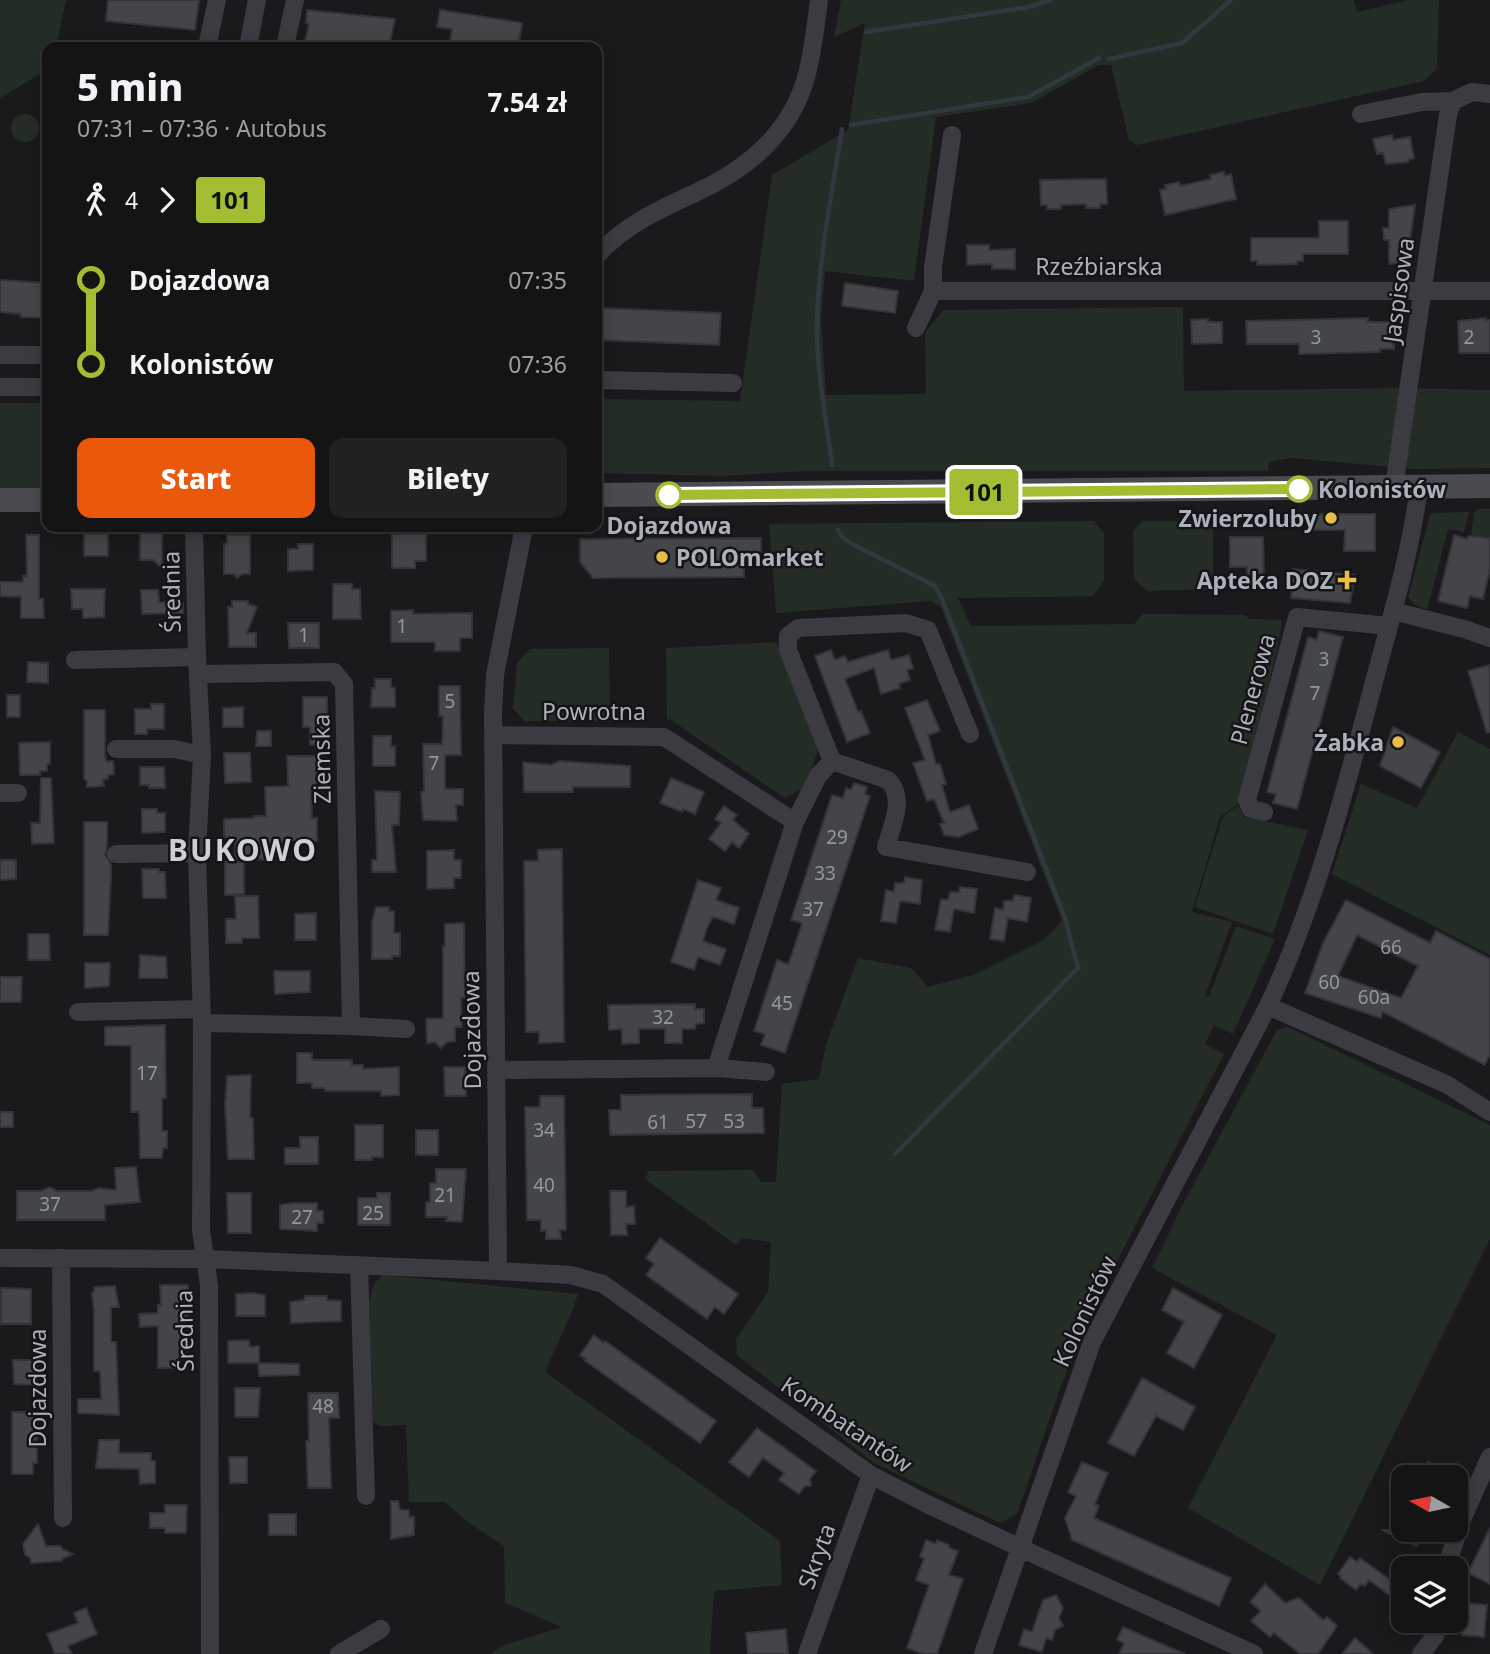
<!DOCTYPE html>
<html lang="pl">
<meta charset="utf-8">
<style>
:root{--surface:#141415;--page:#212122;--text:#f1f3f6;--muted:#9d9ea0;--line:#333334;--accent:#ea580c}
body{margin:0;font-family:"Noto Sans",sans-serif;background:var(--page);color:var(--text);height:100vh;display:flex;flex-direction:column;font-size:26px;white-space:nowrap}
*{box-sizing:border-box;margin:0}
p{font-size:23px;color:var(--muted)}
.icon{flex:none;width:38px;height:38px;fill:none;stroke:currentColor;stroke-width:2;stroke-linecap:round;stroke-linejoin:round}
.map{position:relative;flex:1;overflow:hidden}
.side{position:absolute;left:42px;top:42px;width:560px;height:490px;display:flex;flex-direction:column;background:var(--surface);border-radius:14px;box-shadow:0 4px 18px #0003,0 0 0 2px var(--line)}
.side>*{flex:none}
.badge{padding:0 14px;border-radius:5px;font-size:24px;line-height:46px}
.needle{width:46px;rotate:279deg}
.tools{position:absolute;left:1391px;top:1465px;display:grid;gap:14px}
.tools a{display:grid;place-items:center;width:77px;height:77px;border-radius:14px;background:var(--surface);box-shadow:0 4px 18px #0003,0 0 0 2px var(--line);font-size:35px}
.map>.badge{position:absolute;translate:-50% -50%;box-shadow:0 0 0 4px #fff}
.legs{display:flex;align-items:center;gap:10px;height:77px;padding:0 35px;font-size:23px}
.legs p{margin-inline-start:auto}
.overview{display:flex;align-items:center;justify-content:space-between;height:119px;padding:0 35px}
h1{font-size:38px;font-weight:800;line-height:52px}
.button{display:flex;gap:14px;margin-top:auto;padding:14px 35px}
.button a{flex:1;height:80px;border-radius:14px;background:var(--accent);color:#fff;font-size:28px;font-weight:800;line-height:80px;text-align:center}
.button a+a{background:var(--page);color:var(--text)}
ul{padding:0 35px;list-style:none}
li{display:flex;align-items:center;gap:24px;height:84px;font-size:26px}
li i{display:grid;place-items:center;width:10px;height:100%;margin:0 9px;background:currentColor}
li i::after{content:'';width:18px;height:18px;margin:-9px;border:5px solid;border-radius:50%;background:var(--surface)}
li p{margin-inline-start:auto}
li:first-child i{background:linear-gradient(#0000 50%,currentColor 0)}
li:last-child i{background:linear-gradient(currentColor 50%,#0000 0)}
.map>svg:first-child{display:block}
.green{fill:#242c26}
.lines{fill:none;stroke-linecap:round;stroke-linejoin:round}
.stream{stroke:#303840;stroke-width:4.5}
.building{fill:#444549;stroke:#343438;stroke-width:2;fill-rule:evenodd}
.street{stroke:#3b3c41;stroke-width:18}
.secondary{stroke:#494b51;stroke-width:24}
.line-1-casing{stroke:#fff;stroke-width:16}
.line-1{stroke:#a2bd31;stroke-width:10}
.stop-1-dot{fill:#fff;stroke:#a2bd31;stroke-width:3.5}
.poi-dot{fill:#eabd44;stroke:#151517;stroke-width:2.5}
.labels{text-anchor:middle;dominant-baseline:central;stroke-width:5;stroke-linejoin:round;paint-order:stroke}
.number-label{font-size:19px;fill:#93969e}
.street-label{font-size:23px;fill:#adb1bb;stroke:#151517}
.stop-label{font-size:23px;font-weight:bold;fill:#adb1bb;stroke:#151517;text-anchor:start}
.poi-label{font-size:23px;font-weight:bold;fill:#adb1bb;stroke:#151517;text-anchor:end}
.district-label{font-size:30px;font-weight:bold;letter-spacing:2px;fill:#ced0d7;stroke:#151517}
</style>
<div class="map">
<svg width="1490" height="1654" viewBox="0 0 1490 1654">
<rect width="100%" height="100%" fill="#1a1a1c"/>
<path class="green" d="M0,0h66l-10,47h-9v23l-47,28z
M841,0h513l3,12 52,-12h30l-2,68 -13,13 -287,64 -8,-5 -18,-75h-12l-68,38 -95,14 -22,164 -89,-10 -4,47 5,77 100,-1 -1,-61 18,-23 240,-3 1,84 217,-3 89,2v78l-76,1 -122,-11 -23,4 -1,9h-462l-84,5 -125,-3v-74l143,2 32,-226 76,-45 17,-107 -31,14z
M11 128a14 14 0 1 1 28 0a14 14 0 1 1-28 0Z
M0,403h47v88l-47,-1z
M1477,509h13v28l-19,-1 3,-23z
M1469,512l-5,20 -16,-3 -20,78 -2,2 -11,-4 -7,-8 22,-82 3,-2z
M1094,521l10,12v48l-11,15 -135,2 13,28 163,-2 9,-10 102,1 4,4 33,1 -6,35 -38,149 -18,13 -28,95 40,10 -27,74 4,1 27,-71 39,13 -42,95 -19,-9 -9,19 19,10 -130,252 -32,77 -45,131 -17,9 -126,-60 -137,-108 -1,-16 32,-47 3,-50 -29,-4 -6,7 -91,-66 4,-8 103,-1 10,12h14l6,-98 37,-5 7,-35 32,-86 53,10 17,19 48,-13 68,-34 18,-19 -121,-314 -10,-6 -155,12 -7,-89z
M1142,521h71v68l-66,2 -13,-12 -1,-48z
M777,642l42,104 -12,40 -22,12 -114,-78 -4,-1 -1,-71z
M609,648l1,73h-85l-12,-12 4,-46 13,-14z
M1458,732l32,17v206l-158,-81 29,-90 56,24z
M1238,805l6,12 64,13 -35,104 -78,-27 27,-89z
M1288,1027l202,98v114l-170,346 -132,-77 89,-173 -125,-67 30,-62 95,-176z
M383,1275l195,19 -7,20 -26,58 235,169 2,44 -68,6 -4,63h-220l12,-8 60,-19 -57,-24 -1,-57 -36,-24 -23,-20h-36l-3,-77 -27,1 -6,-4 -4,-118 4,-19z"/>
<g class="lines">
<path class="stream" d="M866,32l163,-25 21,-7
M1109,59l73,-16 49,-43
M851,125l177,-28 71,-39
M832,465c-6,-47 -16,-97 -15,-144 2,-65 15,-129 25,-192
M838,530l4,7 12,8 81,41 7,13 123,319 13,50 -183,186"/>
</g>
<path class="building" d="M108,0h91l-4,30 -89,-9z
M307,10l88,9 -6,28h-75l-10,-2 5,-21 -3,-1z
M440,10l82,13 -4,24h-69l3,-18 -15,-2z
M1392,135l1,5 17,-3 4,21 -6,2v2l-22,2 -3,-11 -6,1 -4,-15z
M1224,172v4l7,-2 5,25 -71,16 -5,-25 6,-1 -1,-4 14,-3 1,4 31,-7 -1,-4z
M1106,179l1,25h-7v4h-14v-4l-25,1v4h-14v-4h-6l-1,-25z
M1415,205l-8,57 -18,2v-24h-5l-1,-12h6v-19z
M1319,221h29v33h-45v7h-6v3l-40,1v-4h-6v-23h68z
M967,245h22v5l26,-1v20h-23v-5l-25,1z
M0,280l47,3v35l-26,-1v-3l-21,-2z
M845,283l53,8 -3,22 -53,-7z
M600,308l121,5 -2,32 -121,-5z
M1368,318v4h25l1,27h-14v3l-81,2v-10h-52l-1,-23z
M1486,318v3l4,-1v33h-31l-1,-32z
M1208,319v3h14v21l-30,1 -1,-24z
M1312,514h63v37h-31l1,-21h-34z
M140,533h22v35l-9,-8h-13z
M84,534h24v22h-24z
M392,534h34v27h-11v7h-23z
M26,535h13v64h4l1,19h-23v-21l-21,-1v-14h23v-6h4z
M227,535h23v39h-8l-5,4 -3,-4h-10v-30h3z
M1454,535l13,4 1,-3 22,2v31l-7,30 -13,-3 -3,12 -29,-7z
M1230,537h33l1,38h-17v-8h-17z
M761,538v15h-17v24l-151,1 -13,-16v-23z
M298,544h15v26l-25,1v-22h10z
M1293,569l62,6 -5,28 -59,-5z
M333,584h19v5h8l1,30h-28z
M71,589h34l-1,28 -21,1v-9h-11z
M141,590h17l1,12 24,1v10l-41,1z
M232,601h16v3l9,3 -10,26h9v14h-27l-1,-40h4z
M413,610v4l59,-1v25h-12v13h-25v-9h-44v-31z
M288,623h31v25h-30z
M1319,631l24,6 -46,172 -24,-6 3,-9 -9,-2 41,-155 9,3z
M831,650l4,10 10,-4 3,6 40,-12 3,10 18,-5 4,13 -6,2 3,10 -11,4 1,4 -19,6 -7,-26 -29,11 13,33 3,-1 9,22 -23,9 -32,-86z
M28,662l20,1v20l-21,-1z
M1490,665v67l-3,1 -19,-62z
M375,679h16v8l4,1v19h-24l1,-19h3z
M439,686h21l1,69h-16v34h18v16h-7l1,16 -34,-1 -2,-28h3l-1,-48h19l1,-28h-4z
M7,695h13v22h-13z
M303,697h24v48h-17v-18h-7z
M927,700l13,31 -12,4 8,29h4l6,20 -4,1 8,27 19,-7 9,24 -19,8 -15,-2 -4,-11 4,-1 -10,-24 -7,2 -14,-38 12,-3 -20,-52z
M151,704h13v25h-17v5h-12v-25h16z
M243,707v20h-20v-19z
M84,710h21v46l2,6 6,-1 1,13 -6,1v4h-5l1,7 -17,1v-6l-3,-2z
M1393,727l47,25 -19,36 -41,-22z
M257,731h14v15h-15z
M373,736h18v11l4,-1v20h-22z
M50,742v22h-3v7h-7v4h-20l-1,-32z
M224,753h26l1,29 -26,1z
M287,756h30l-1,32h-5l1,30h5v23h-34l1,16h-11v3l-38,-1v-21l-11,-1v-18l30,-1v-2h12l-1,-29 23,-1z
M560,761l70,5v21h-57v5h-49l-1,-30 28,3z
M140,767h24l1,21h-16v-3h-9z
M41,778h10l3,65 -22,1 -1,-21h9z
M671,778l33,14 -9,22 -12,-5 -1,3 -22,-9z
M854,783l13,4 -2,7 5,2 -85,257 -24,-8 4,-11 -11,-3 23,-71 11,4 4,-10 10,-31 -11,-3 41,-125 11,3 3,-10 5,2z
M375,791l25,1 -1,33h-7l4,47h-24v-12h5z
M724,806l13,9 -4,5 16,14 -10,14 -7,-6 -7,9 -16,-12 12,-16 -6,-4z
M142,809h15v4h8v19l-23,1z
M84,822h23v25l-2,8 6,9v13l-3,58h-24z
M562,849l2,193 -25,1v-11h-13l-2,-171h14v-11z
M454,850v10h7v18h-7v10l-27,1v-38z
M0,860h16v19l-16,1z
M225,862h19v32l-19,1z
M142,869h17v3h6l1,26h-23z
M905,877l17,3 -2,24 -20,-3 -4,22 -15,-2 5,-31 8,2 1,-9h9z
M698,880l23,8 -5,12 23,8 -5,16 -21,-7 -6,11 -4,13 23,8 -6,16 -22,-8 -4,13 -23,-8z
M960,887l17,2 -3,24 -20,-4 -4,23 -15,-2 6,-31 7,1 2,-8h9z
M1014,895l17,3 -4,24 -19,-4 -4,23 -14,-2 5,-31 8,2 1,-9h9z
M235,896h23l1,42h-17v5h-16v-24h10z
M1346,900l84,43 6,-12 54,28v95l-5,11 -102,-53 -2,6 -76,-25 18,-50zM1357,935l61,31 -17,32 -63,-22z
M376,907h13v4h5v22h6v23h-8v3h-20v-37z
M316,913v27h-21v-26z
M464,923l1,75h-4l1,29h-7v14l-8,1 -6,6 -6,-6 -8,1 -1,-24 17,-1v-72h2v-22z
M28,934h21l1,26h-22z
M140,955l26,2 1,21h-28z
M85,963h25l-1,23 -24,2z
M274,971h36v21l-35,2z
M0,977h22l-1,25h-21z
M695,1004v5h9v14l-8,1 -1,5h-13v14h-17v-14h-26v14l-17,1v-15l-13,1 -1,-25z
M165,1025l1,73h-4v33h5v17h-4l-1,10h-22l-1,-46h-8v-66l-26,-1v-18z
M297,1053h15v7h40v5h11v4l36,-2v28l-18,1v-5h-56v-3h-13v-5h-15z
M444,1067h21l1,29h-21z
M251,1075l-1,43h3l1,41h-26l-3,-54 2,-29z
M752,1094v14h11l1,25 -154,2 -1,-25h12v-15z
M540,1096h24l2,134h-6l1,9h-15v-9l-5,1v-11h-14l-2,-113h15z
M0,1112h13v15h-13z
M355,1125h28v32h-11v3h-17z
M416,1130h22v25h-22z
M300,1137h18v27h-33v-16h15z
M136,1167l4,35 -35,3v15h-88v-29h24l9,-4 7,4h35l7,-3 17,2 -1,-22z
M436,1169h30l-4,53 -16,-1 1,-4h-21v-15h4v-19h6z
M610,1191h16v16l8,-1 1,18h-9l1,11h-16z
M227,1193h24v40h-23z
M377,1193h13v32h-32v-27h19z
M294,1203h23v8h6v12h-6v8l-37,-2v-24z
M660,1238l78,56 -14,20 -9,-7 -8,12 -61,-44 8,-11 -8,-6z
M160,1285h28v32h-8v51h-22v-42l-18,1 -1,-13 19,-1v-8h3z
M115,1286l4,21h-8v35h5l3,73 -41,-2v-14h23l-1,-28h-6v-59l-2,-19 2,-1v-5z
M1,1288l30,1v35h-30z
M1173,1288l49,27 -28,53 -27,-15 17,-31 -22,-12z
M253,1293l12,2v21h-29v-22z
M305,1296h22v4l14,1v20l-50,2 -1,-21 14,-2z
M594,1335l10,8 1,-2 111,80 -16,22 -116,-83 2,-1 -6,-4z
M249,1340l1,7 9,-1v17h-31v-22z
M13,1360h24v25l-23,-1z
M258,1363l41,1v11l-40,1z
M1142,1378l53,29 -12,23 -27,-14 -22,40 -26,-13z
M235,1388h25l-2,29h-23z
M308,1393h30l1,25h-10l2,70h-23l-2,-47h3z
M12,1412h22v10h3v41h-4v11h-21z
M757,1428l59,43 -6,8 1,7h-6l-6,8 -20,-14 5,-7 -21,-15 -14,19 -20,-15z
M99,1440h20v13h32v8h4v22l-15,1 -1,-15 -43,-1z
M229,1457h18v26h-17z
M1082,1462l26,11 -13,31 4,2 -5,12 137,60 -12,28 -147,-66 -7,-22 11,-22 -8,-4z
M1428,1462l30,15h-37z
M391,1501h7l2,9h9v7h5v18l-23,4z
M165,1505h22l-1,28h-21v-5h-15v-15h15z
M269,1514h27v21h-27z
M38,1524l8,22h15l1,3 11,5 -11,5v2l-31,2 -1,-5 -5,-3 -2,-11z
M1490,1528v56l-22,-11z
M1382,1530h43l-8,16z
M926,1540l10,4 1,-4 12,5v3l9,3 -9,24 14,4 -26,75h-14l-16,-6 22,-63 -13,-5 8,-22 -4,-1z
M1350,1557l7,5 3,-4 29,21 3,-3 7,5 5,-5v30l-35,-26 -4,6 -4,-2 -5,6 -16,-12 1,-2 -3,-2z
M1265,1584l20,19 14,-5 24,22 4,-3 10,9 -19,28h-18l-26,-21 -4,4 -19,-16 10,-10 -11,-9z
M1056,1595l7,13 -4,10 4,8 -8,4 -3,10 -6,-2 -4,14 -23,-7 5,-16 8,3 11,-32z
M1465,1603l22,2 -3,32 -22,-2z
M86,1608l11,26 -29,12 4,8h-17l-8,-20 31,-11 -4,-10z
M1123,1627l27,12 35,15h-66l5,-11 -7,-3z
M786,1629l2,25h-40l-2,-21z
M1355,1638l6,5 12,11h-31z"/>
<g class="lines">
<path class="street" d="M207,47l10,-47
M248,47l9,-47
M285,47l10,-47
M1361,114l61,-12 31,-1 19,-9 18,2
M952,135l-19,132v24h557
M597,255c28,-30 61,-45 98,-62 53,-24 97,-61 112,-119 6,-24 9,-50 12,-74
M916,328l17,-37
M0,355h47
M597,380l136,3
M0,387h47
M1394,487l54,-372 5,-14
M194,527l3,130 5,98 -5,98 5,170 -1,207 8,55 1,369
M1393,611l71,18 26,9
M75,660l122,-3
M198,674l136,-2 10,12 7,342 -149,-3
M493,735l171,2 131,85 -79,246 -220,2
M116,749h58l28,6
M832,761l-44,-111v-14l10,-8 108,-5 22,7 42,104
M0,793h18
M1264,812l-13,-3 -4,-9 50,-183 92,9
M795,822l23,-46 14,-15 56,19c18,18 4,45 -2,67l141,25
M116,854l81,-1
M1268,1006l178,78 44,28
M78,1012l123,-3
M351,1026l55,3
M716,1068l50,4
M0,1258l205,1 293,12 -5,-557 2,-39 29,-148
M61,1258l2,260
M359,1265l7,231
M498,1271l73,4 32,9 268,191 56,29 115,54 212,96
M1446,1568l17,-51 27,-60
M339,1654l42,-25
M807,1654l64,-179
M983,1654l109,-312 176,-336c46,-99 75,-207 103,-313 18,-68 39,-136 48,-206
M1421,1654l14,-18 3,-16"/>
<path class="secondary" d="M597,495l893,-9
M0,500h47"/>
</g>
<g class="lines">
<defs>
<path id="line-1" d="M669,495l630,-6"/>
</defs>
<use href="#line-1" class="line-1-casing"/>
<use href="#line-1" class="line-1"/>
</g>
<g class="stop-1-dot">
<circle cx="1299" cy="489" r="12"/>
<circle cx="669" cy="495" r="12"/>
</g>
<g class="poi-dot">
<circle cx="1331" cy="518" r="7"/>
<circle cx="662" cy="557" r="7"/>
<path d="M1343.5 569.5h7v7h7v7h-7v7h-7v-7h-7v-7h7z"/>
<circle cx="1398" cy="742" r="7"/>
</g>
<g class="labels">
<g class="number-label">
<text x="1316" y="337">3</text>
<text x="1469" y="337">2</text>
<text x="402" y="626">1</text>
<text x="304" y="635">1</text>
<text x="1324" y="659">3</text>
<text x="1315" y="693">7</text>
<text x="450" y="701">5</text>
<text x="434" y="763">7</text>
<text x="837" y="837">29</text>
<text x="825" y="873">33</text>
<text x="813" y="909">37</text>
<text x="1391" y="947">66</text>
<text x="1329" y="982">60</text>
<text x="1374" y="997">60a</text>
<text x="782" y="1003">45</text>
<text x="663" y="1017">32</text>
<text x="147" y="1073">17</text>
<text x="696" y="1121">57</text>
<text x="734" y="1121">53</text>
<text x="658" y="1122">61</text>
<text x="544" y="1130">34</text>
<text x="544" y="1185">40</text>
<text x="445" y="1195">21</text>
<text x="50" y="1204">37</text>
<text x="373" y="1213">25</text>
<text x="302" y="1217">27</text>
<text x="323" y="1406">48</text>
</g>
<g class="street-label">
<text x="1099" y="266">Rzeźbiarska</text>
<text transform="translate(1398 290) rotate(-82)">Jaspisowa</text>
<text transform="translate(171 592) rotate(-91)">Średnia</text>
<text transform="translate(1252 689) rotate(-75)">Plenerowa</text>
<text x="594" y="711">Powrotna</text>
<text transform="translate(321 759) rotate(-91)">Ziemska</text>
<text transform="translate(471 1030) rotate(-91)">Dojazdowa</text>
<text transform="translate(1084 1311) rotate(-65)">Kolonistów</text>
<text transform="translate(184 1331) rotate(-91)">Średnia</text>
<text transform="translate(37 1388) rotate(-90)">Dojazdowa</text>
<text transform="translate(847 1424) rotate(34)">Kombatantów</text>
<text transform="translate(816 1556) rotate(-70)">Skryta</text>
</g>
<g class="stop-label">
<text x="1318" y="489">Kolonistów</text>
<text x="669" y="525" text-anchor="middle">Dojazdowa</text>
</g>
<g class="poi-label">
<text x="1317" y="518">Zwierzoluby</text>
<text x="676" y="557" text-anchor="start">POLOmarket</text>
<text x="1333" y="580">Apteka DOZ</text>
<text x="1384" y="742">Żabka</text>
</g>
<g class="district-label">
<text x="243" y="849">BUKOWO</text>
</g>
</g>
</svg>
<div class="tools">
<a><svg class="needle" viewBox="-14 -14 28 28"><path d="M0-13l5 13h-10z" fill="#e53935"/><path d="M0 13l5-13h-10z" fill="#9d9ea0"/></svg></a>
<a><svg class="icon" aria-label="layers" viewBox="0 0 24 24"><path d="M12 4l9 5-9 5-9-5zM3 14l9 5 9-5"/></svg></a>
</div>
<b class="badge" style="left:984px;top:492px;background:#a2bd31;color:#111">101</b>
<section class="side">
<div class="overview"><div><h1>5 min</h1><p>07:31 – 07:36 · Autobus</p></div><b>7.54 zł</b></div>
<div class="legs"><svg class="icon" aria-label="walk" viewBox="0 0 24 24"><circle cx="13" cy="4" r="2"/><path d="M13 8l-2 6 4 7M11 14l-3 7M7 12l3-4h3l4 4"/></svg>4<svg class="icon" aria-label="forward" viewBox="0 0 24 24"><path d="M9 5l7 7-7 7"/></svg><b class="badge" style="background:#a2bd31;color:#111">101</b></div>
<ul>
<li><i style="color:#a2bd31"></i><b>Dojazdowa</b><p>07:35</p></li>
<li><i style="color:#a2bd31"></i><b>Kolonistów</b><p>07:36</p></li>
</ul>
<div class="button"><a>Start</a><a>Bilety</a></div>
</section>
</div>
